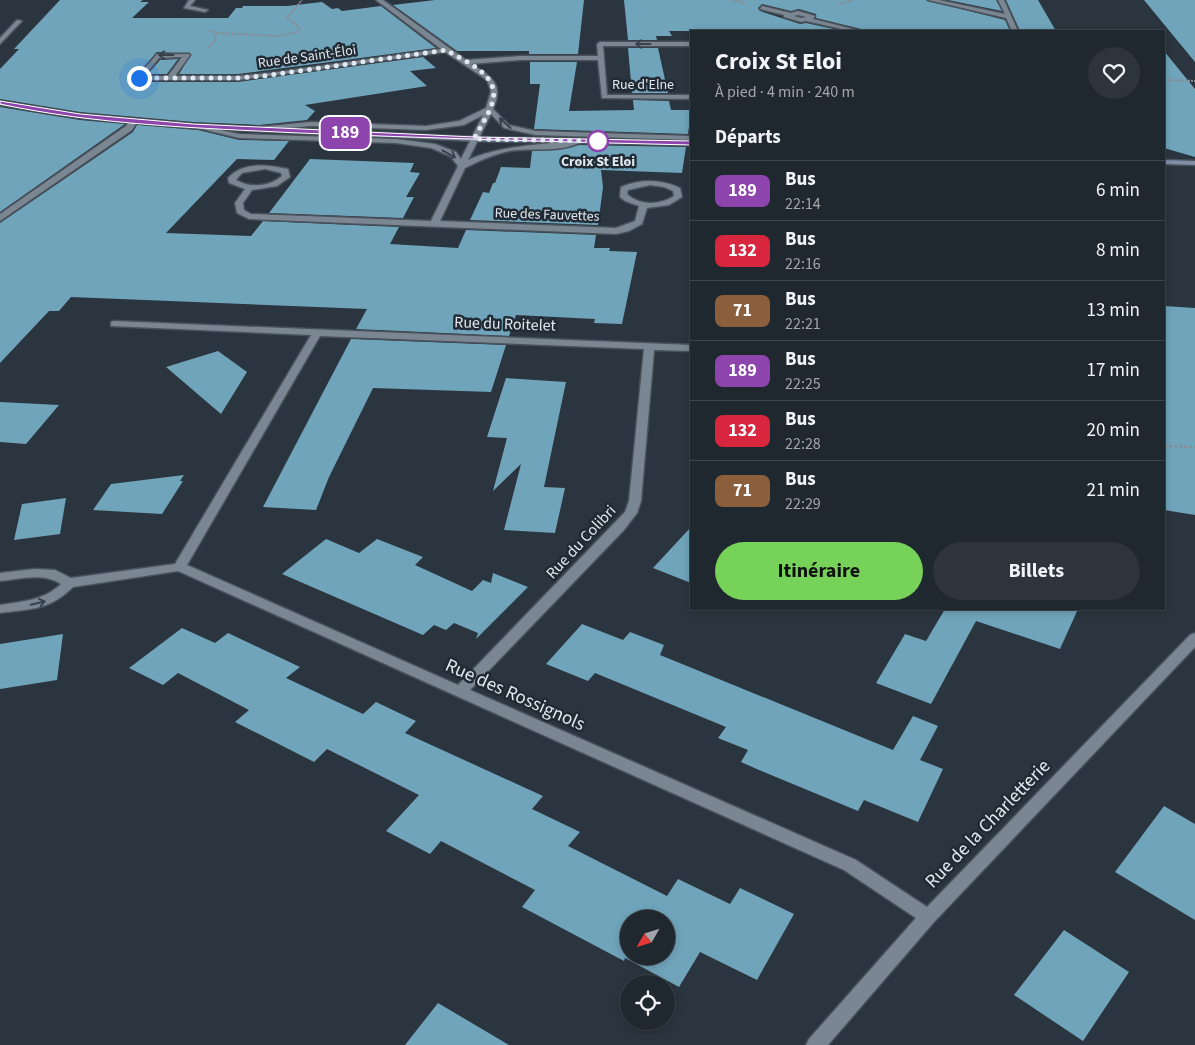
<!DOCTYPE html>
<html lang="fr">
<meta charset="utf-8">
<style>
:root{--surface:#20282f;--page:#2d343b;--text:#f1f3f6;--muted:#a2a6aa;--line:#3d444b;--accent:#77d259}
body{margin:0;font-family:"Source Sans 3",sans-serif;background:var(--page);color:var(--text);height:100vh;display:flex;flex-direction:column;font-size:19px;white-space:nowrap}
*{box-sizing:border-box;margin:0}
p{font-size:16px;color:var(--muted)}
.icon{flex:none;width:28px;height:28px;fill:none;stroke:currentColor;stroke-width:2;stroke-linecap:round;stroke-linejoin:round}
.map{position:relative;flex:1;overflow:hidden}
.details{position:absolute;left:690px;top:30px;width:475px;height:580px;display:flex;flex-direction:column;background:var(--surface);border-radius:0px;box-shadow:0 2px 8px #0003,0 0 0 1px var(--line)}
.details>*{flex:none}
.badge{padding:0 10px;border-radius:8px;font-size:18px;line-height:32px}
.needle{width:32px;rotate:231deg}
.buttons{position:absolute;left:620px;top:910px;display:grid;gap:10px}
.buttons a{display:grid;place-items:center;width:55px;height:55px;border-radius:50%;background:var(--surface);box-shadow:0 2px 8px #0003,0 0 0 1px var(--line);font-size:25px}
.you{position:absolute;width:25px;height:25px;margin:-12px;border:4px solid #fff;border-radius:50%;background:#1a73e8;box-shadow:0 0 0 8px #1a73e833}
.map>.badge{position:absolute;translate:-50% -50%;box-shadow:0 0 0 2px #fff}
h2{padding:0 25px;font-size:19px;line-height:45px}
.round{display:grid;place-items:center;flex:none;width:52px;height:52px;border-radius:26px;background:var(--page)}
.summary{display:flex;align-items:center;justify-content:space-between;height:85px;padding:0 25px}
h1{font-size:24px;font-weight:700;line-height:38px}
.button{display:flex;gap:10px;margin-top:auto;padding:10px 25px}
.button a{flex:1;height:58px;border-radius:30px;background:var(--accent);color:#111;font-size:20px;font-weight:700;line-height:58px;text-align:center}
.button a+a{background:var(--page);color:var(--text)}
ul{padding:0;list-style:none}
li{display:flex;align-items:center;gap:15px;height:60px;padding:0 25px;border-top:1px solid var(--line)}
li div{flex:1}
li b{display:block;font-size:19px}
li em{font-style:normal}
li .badge{min-width:55px;font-weight:700;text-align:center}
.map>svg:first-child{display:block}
.building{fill:#70a4ba;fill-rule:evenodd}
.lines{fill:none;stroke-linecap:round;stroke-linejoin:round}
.minor-casing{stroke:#49515a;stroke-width:3}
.secondary-casing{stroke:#49515a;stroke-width:3}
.path-far1{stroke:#858d96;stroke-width:2;stroke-dasharray:2 1;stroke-linecap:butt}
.path{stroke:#858d96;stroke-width:2.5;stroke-dasharray:3 2;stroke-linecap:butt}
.minor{fill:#7a8692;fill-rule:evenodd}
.secondary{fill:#808ea8;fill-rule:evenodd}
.oneway{stroke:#37424c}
.line{fill:#8e44ad;stroke:#fff}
.walk{stroke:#e1e8ef;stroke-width:5;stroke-dasharray:0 9}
.stop-dot{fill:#fff;stroke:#8e44ad;stroke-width:2.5}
.labels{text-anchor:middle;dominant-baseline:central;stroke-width:5;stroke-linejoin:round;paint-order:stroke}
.far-street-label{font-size:14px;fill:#e1e8ef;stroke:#212b35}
.far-stop-label{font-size:14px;font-weight:bold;fill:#e1e8ef;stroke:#212b35}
.street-label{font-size:16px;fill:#e1e8ef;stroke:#212b35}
.near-street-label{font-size:19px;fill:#e1e8ef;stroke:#212b35}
</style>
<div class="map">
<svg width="1195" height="1045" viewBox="0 0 1195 1045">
<rect width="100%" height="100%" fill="#2b353f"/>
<path class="building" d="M60,0h83l-3,2h9l-17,16h96l8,-10h6l1,-2h44l35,-4 10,7 6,-1 4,3 39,-5 55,42 -198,26h-59l12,-20 -34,-2 -22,25v3l4,2h99l185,-25 13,11 -26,3 17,15 -122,19 10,6 -8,9 -48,5 -66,-3 -113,-10 -80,-13v-30l19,-20h-5z
M435,0h149l-6,54h-49v-3h-72l-64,-46z
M624,0h302l79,20 5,11h-147l-2,-2 -45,-11v-4l-17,-5 -8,2 -29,-7 -4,4 2,3 40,13 6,-1 37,8h-174l3,5h-16l1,4h-29z
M948,0h48l6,11z
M1006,0h32l18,31h-36z
M1144,0h51v62z
M628,48h30l10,45h-36z
M1164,51l31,38v68l-31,-9z
M178,59l-11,15h-19l12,-14z
M530,62h47l-8,49 65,-1 -1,-10 36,1 2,9h20l-3,24 -154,-5 6,-45h-10z
M0,107l80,13 45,4 -125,88z
M137,125l61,5 41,10 50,1 -15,19 -37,-1 -71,74 85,3 12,-15 136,6 -9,17 68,4 8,-18 130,5 -2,13h16l-1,3 28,1 -15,72 -28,-1 1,-4 -79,-4 -7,21 -153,-7 11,-20 -296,-12 -12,14h-10l-49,52v-140l133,-91z
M579,145l107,2 -4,26 -81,-3 2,17 -5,38 -128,-5 13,-28 6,1 4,-10h2l6,-16 29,1 2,-17 26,-1z
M310,159l104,4 -4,9 10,1 -14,24h8l-11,21 -134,-5z
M1164,306l31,2v207l-31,-5z
M351,339l155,6 -15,47 -118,-4 -44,89 -13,33 -53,-3z
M218,351l29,21 -26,42 -55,-47z
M506,378l60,4 -22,105 21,1 -10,45 -51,-3 17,-66 -28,27 14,-53 -20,-1z
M0,402l59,3 -33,39 -26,-2z
M184,475l-4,6h3l-21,33 -69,-4 18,-26z
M66,498l-6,36 -46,6 8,-36z
M691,527v56l-38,-15z
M326,539l33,14 18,-14 46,18 -8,8 57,26 11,-11 8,3 2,-10 35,14 -52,52 2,-6 -24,-10 -8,7 -12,-5 -11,10 -141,-61z
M945,609h133l-18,40 -84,-28 -45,83 -55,-21 29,-49 21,7z
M582,624l41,16 7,-8 34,13 -4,10 233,95 20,-34 25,10 -18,34 23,9 -25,53 -54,-22 -6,11 -99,-41 -18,-8 7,-12 -30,-12 8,-11 -131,-54 -7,8 -42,-17z
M182,628l33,15 13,-10 72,34 -14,11 77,36 13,-12 40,19 -11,12 138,63 -11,13 48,23 -12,14 99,50 11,-17 52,25 10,-16 54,26 -37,66 -57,-28 -21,35 -54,-29 -1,3 -102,-54 13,-17 -94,-49 -11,13 -44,-23 33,-36 -92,-46 -13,13 -79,-40 14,-12 -71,-37 -15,12 -34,-17zM629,919h37v37h-37z
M63,634l-6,46 -57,9v-45z
M1164,806l31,18v96l-80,-48z
M1064,930l65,42 -46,69 -69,-46z
M438,1003l71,42h-104z"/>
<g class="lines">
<defs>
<path id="minor" d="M189,0h6l-5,6 18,4 -3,2 -21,-4z
M376,0h7l83,60 54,-4h78l-1,-12 3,-2h91v4h-88l4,49h84v4l-89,-1 -4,-38h-78l-49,4c19,12 34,19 22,45l16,16 27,6 155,5v4l-155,-5 -32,-7 -13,-14 -23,46c38,-17 73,-13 112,-22l4,2c-20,14 -51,7 -74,11 -16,3 -31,10 -45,17l-25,53 176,7 19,-7 4,-15 -14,-5 -5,-4 1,-10c20,-8 39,-8 59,1l2,9 -13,8 -22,3 -5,16 -13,7 -13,3 -367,-15 -12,-6 -2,-10 10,-14 -16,-6 -1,-5c15,-17 40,-13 60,-9l2,8 -13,9 -25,4 -9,13 1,7 7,4 180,7 27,-55 -8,-10 -19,-8 -35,-5 -157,-5 -50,-12 4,-2 46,10 157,5 39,5 21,8 5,7 22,-44 -19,10 -38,5 -115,-4 -52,5 -4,-2 4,-2 52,-5 115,4 33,-5 27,-13 5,-17 -4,-11 -42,-28 -207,28h-99l-3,-2 21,-24h32l1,1 -15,21h63l40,-4 163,-23zM182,57l-14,19h-24l15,-18zM265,169l16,4 1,3c-13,11 -32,12 -46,4l6,-7zM650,185l14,2 9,4 1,5c-14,9 -34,10 -47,-2l1,-4z
M928,0h11l66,14 -7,-14h6l14,31h-6l-6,-13z
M762,6l29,7 7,-2 17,5 -2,3 48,12h-10l-45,-10 -5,1 -17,-5v-2l-24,-6zM798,15l8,2 -5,1 -7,-2z
M17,20l5,1 -22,23v-6z
M130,120l7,2 -5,8 -132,91v-7l126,-88z
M114,321l577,24v6l-37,-1 -13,151 -4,12 -13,17 -154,160 386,170 71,47 263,-272 5,-2v14l-261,275 -106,123h-22l3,-6 107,-121 -72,-48 -666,-299 -105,16c-23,23 -42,22 -73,26v-8c23,-4 43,-4 61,-21 -18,-12 -41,-5 -61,-3v-8l34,-4 21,1 16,8 104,-14 136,-229 -200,-9v-4zM320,336l324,13 -15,152 -4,11 -167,173 -271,-120z"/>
<path id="secondary" d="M0,101l80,13 113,10 282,13 216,4v4l-216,-4 -282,-13 -113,-10 -80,-13z
M1164,160l31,1v4l-31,-1z"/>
</defs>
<use href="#minor" class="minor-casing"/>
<use href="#secondary" class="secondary-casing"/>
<path class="path-far1" d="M732,0l13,3
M839,4l14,-4
M216,33l62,3 20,-4 2,-4 -13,-10 15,-18
M207,48c6,-4 9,-7 9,-15l-8,-3
M1164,80l31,1"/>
<path class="path" d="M1164,446l31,1"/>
<use href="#minor" class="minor"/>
<use href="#secondary" class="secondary"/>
</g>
<defs><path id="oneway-shaft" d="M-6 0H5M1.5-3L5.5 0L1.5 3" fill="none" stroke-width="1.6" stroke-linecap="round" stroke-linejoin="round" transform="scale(1.25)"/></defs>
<g class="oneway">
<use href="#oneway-shaft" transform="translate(643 44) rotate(180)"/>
<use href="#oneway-shaft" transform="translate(166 55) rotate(180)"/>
<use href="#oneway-shaft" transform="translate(505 123) rotate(-138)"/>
<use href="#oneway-shaft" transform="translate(449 154) rotate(29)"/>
<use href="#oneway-shaft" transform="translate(38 603) rotate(-14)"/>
</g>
<path class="line" d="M0,101l80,13 113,10 281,13 217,4 3,2 -3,2c-131,-3 -262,-7 -392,-12 -101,-5 -202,-8 -299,-29z"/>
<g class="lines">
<path class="walk" d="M139,78h99l26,-2 182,-26c18,11 53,24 47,50 -3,13 -13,27 -19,39l124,2"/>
</g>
<circle class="stop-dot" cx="598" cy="141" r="10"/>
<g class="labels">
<g class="far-street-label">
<text transform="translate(307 57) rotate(-8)">Rue de Saint-Éloi</text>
<text x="643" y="85">Rue d'Elne</text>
<text transform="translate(547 215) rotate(2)">Rue des Fauvettes</text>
</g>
<g class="far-stop-label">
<text x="598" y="162">Croix St Eloi</text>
</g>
<g class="street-label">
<text transform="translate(505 324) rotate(2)">Rue du Roitelet</text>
<text transform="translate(581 542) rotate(-47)">Rue du Colibri</text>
</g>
<g class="near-street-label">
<text transform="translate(515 695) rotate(24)">Rue des Rossignols</text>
<text transform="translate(988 824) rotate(-46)">Rue de la Charletterie</text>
</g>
</g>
</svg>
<div class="buttons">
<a><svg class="needle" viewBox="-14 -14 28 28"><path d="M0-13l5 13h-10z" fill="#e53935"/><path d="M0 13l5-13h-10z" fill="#a2a6aa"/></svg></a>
<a><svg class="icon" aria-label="locate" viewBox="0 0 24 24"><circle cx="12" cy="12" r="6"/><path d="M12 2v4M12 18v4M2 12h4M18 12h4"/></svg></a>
</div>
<div class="you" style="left:139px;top:78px"></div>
<b class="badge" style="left:345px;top:133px;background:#8e44ad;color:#fff">189</b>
<section class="details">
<div class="summary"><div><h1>Croix St Eloi</h1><p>À pied · 4 min · 240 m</p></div><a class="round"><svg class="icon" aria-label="heart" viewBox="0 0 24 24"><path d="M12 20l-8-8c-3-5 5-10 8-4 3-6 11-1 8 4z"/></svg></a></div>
<h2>Départs</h2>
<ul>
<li><span class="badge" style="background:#8e44ad;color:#fff">189</span><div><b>Bus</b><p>22:14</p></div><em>6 min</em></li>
<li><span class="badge" style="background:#d7263d;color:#fff">132</span><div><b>Bus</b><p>22:16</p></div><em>8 min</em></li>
<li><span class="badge" style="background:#8b5e3c;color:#fff">71</span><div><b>Bus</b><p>22:21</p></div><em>13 min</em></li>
<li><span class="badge" style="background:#8e44ad;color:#fff">189</span><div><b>Bus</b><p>22:25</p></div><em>17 min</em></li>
<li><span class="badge" style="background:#d7263d;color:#fff">132</span><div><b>Bus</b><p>22:28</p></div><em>20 min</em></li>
<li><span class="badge" style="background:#8b5e3c;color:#fff">71</span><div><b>Bus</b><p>22:29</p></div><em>21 min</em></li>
</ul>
<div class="button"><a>Itinéraire</a><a>Billets</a></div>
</section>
</div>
